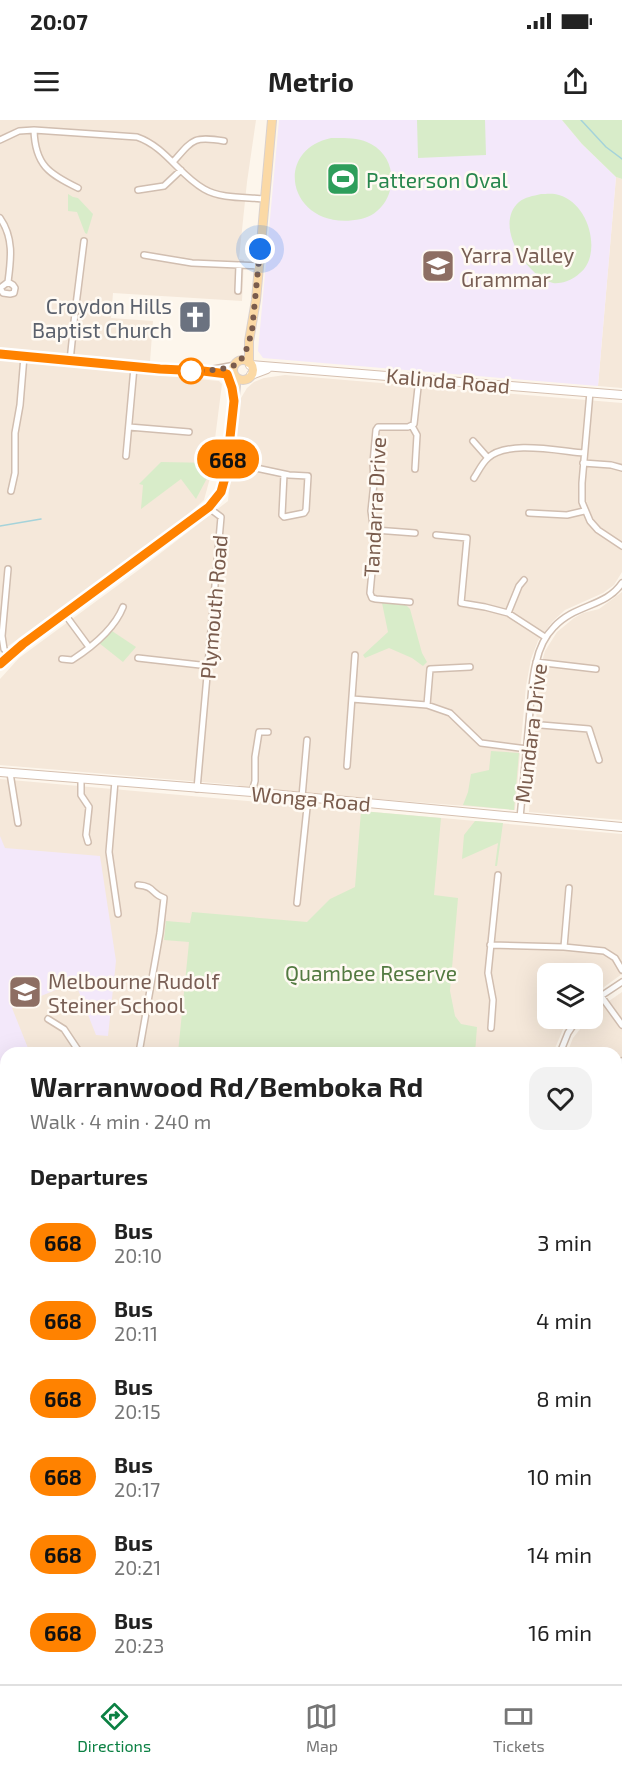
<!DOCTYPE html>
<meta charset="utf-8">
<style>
:root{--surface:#fff;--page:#f2f2f2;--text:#222;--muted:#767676;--line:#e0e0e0;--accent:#0b8043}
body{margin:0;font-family:"Exo 2",sans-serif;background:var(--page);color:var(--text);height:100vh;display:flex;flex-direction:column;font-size:22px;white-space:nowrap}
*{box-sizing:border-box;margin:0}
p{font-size:20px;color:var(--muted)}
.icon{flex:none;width:33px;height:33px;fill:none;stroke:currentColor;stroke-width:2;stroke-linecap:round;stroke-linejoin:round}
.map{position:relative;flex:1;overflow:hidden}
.side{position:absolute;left:0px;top:927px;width:622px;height:638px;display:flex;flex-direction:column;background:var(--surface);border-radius:18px 18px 0 0;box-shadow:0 6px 24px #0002}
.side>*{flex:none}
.badge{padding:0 12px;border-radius:20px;font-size:21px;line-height:39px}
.buttons{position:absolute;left:537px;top:843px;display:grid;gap:12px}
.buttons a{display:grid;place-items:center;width:66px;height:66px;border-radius:12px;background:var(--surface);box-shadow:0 6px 24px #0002;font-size:30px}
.you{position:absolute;width:30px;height:30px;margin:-15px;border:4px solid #fff;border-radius:50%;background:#1a73e8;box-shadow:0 0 0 9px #1a73e833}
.map>.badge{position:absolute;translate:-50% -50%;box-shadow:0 0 0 3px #fff}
h2{padding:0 30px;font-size:22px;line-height:54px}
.round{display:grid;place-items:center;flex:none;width:63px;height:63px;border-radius:18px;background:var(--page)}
.head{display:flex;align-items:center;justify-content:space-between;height:102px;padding:0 30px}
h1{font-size:28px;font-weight:700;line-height:45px}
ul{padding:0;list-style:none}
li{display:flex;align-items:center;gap:18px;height:78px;padding:0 30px}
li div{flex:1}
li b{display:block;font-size:22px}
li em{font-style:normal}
li .badge{min-width:66px;font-weight:700;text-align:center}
.status{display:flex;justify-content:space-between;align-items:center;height:42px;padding:0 30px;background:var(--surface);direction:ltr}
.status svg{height:16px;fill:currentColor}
header{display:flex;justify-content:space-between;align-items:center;height:78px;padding:0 30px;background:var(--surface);font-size:27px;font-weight:700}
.tabs{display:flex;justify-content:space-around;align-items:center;height:84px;border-top:2px solid var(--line);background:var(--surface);font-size:16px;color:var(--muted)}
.tabs a{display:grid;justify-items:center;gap:3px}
.tabs .active{color:var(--accent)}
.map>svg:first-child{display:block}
.residential{fill:#f5e8da}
.education{fill:#f3e8fa}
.green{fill:#d8ecc9}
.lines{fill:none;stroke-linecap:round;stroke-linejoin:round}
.stream{stroke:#a5d3da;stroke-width:1.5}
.street-casing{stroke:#d1beb0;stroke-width:8}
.secondary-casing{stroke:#d6c0b0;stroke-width:10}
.primary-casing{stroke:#dad1cd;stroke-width:10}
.street{stroke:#fff;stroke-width:5}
.secondary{stroke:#fff;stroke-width:8}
.primary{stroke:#fbd9a5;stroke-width:8}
.line-casing{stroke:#fff;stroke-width:14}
.line{stroke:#ff8200;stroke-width:9}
.walk{stroke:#7a5c4d;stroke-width:6;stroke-dasharray:0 10.8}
.stop-dot{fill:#fff;stroke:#ff8200;stroke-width:3}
.labels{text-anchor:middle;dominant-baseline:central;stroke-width:5;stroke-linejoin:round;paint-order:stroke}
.leisure-label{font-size:21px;fill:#27864d;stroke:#fffaf3;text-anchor:start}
.education-label{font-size:21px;fill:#785e54;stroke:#fffaf3;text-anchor:start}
.worship-label{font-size:21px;fill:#5b616d;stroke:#fffaf3;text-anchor:end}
.street-label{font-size:21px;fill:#7a5c4d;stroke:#fffaf3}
.park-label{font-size:21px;fill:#537a41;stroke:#fffaf3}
</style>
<div class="status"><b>20:07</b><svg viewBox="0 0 49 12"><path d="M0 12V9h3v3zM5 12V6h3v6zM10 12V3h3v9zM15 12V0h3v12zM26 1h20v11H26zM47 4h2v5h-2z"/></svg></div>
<header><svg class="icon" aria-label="menu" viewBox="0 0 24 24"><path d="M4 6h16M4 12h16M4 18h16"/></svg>Metrio<svg class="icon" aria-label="share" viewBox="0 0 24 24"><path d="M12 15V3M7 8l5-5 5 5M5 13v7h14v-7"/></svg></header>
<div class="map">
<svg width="622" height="1564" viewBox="0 0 622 1564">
<rect width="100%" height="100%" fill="#fdf6ec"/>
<path class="residential" d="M0,0h256l-9,62 -8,77 5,1 -2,41 -129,-8 -2,25 42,3 -3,41 -150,-14z
M616,57l6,2v209l-24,-2z
M0,240l219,21 3,3 -12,94 -6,22 -28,25 -176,127z
M285,255l337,28v169l-8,13 -11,8 -38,17 -13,12 -14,19 -7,18 -5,27 -11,124 -240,-19 -33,-4 -5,-2 -237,-20v-86l19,-21 121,-89 88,-68 10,-98 9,-15 7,-6 10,-4z
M622,472v228l-93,-8 11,-143 5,-18 12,-19 17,-14 9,-5 16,-4z
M0,659l622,55v140l-29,21 -1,-21h-44v44l22,1 -6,8 -11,26h-547v625l315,1 -25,5h-296z
M622,872v323l-6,-2v-260h-49l6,-15 15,-19 4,-1 1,-6z
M617,1208l5,2v354h-235l-30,-5 259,-1z"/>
<path class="education" d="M279,0h283l20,24 34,33 -18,209 -335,-28 -5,-7z
M0,716l5,12 95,8 16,105 -8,75 -12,-1 -21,-53 -63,26 18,45h-24v95l-6,1z"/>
<path class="green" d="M417,0h68l1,35 -68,3z
M562,0h60v59l-6,-2 -34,-33z
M331,18c13,0 28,-1 40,6 32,17 25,67 -10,75 -71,15 -91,-68 -30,-81z
M68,74l5,3 5,1 15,16 -6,20 -2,-1 -8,-21 -9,-1z
M541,74c5,0 13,-1 18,1 25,7 38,42 30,65 -3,8 -7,12 -14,17 -6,4 -15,7 -22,6 -27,-7 -60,-58 -34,-81 6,-5 14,-6 22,-8z
M161,342l54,1 -19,36 -15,-20 -40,30 2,-24 -4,-1z
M382,483l24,2 4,4 12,44 5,9 -4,4 -11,-8 -23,-10 -24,10 -2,-3 25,-23z
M112,511l24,16 -13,15 -24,-19z
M491,631l28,2 -5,57 -51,-5 5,-13 3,-18 18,-4z
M361,691l80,7 -7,77 24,3 -8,93 5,25 6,8 16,3 -2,26h-297l11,-111 -25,-2 2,-19 24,2 2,-11 115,10 23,-23 25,-12z
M475,701l28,2 -6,43h-2l3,-23 -36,16 2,-24z
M621,977h1v218l-6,-2v-168z"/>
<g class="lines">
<path class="stream" d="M581,0l25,27 16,12
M0,406l41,-7
M0,1199l6,-4"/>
<defs>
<path id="street" d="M34,10c1,35 15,44 44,58
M0,20l19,-9 15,-1 103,7c29,10 42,38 67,52 17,10 42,8 61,10
M174,41c19,-22 20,-25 50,-20
M138,70l26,-4 17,-16
M0,98c14,20 11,41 8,64l-8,6 3,5 7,1 4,-1 1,-5 -2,-3 -5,-3
M144,135l48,8 67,3
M238,171l1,-26
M0,234l184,17h19l32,-6
M70,241l5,-48 9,-72
M211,252l23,3
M227,254l6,19
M590,272l-8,91v19l8,19 8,9 24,16
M412,306l5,9 -2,34
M129,307l60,5
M473,321l15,17
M126,336l8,-89
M583,343l28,2 11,3
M227,350l29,-2 33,7 19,1 -2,34 -2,3 -20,4 -2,-2 2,-41
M474,358c4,-6 8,-15 14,-20 18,-18 71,-7 96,-5
M11,371l4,-18v-40l5,-28 4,-49
M529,393l38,2 17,-4
M375,410l40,3
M436,415l31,3 -6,65 24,4 23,6 37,24
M8,449l-6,67 2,13 5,6
M410,482l-34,-3 -4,-1 -2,-5 5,-54 -4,-28 3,-28 -1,-20 3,-33 2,-3h30l6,-3 5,-46
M64,493l25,34
M508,493l11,-27 5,-6
M138,538l71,8
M62,539l10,1c20,-13 42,-30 51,-53
M536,542l60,7
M352,579l75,6 23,8 31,30 46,6
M427,585l3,-36 40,-2
M529,604l60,5 10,31
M347,646l8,-111
M10,653l8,50
M81,658v17l8,12 -3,28 2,7
M115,661l-6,71 9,62
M197,669l24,-272 -12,-9
M252,672l3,-11v-24l4,-25h9
M302,677l5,-57
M520,698c3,-32 6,-64 9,-96 2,-19 2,-40 7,-59 3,-14 8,-26 18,-36 21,-23 52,-20 68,-44
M138,765c17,1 13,9 26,13l-4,35 -20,114 1,6
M297,783l11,-105
M490,825l74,2 40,4 11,7 7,12
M564,827l5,-59
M601,876l21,29
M592,882l30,-20
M48,899l16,10 16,24
M491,908l2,-28 -5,-27 10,-98
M560,933l8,-20 10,-15
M619,946l3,-5
M0,1078l6,-1
M0,1166l6,3
M616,1200l6,2
M0,1271l6,-5
M616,1317l6,1
M616,1392h6
M255,1558l2,6
M96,1564l9,-6"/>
<path id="secondary" d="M250,245l372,30
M251,255l16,-6
M0,652l252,20 370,35"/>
<path id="primary" d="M233 250a10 10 0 1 1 20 0a10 10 0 1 1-20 0Z
M249,243v-22l7,-41 16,-180
M0,544l31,-27 178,-129 12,-16 6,-18 9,-88v-9"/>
</defs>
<use href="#street" class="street-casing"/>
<use href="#secondary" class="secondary-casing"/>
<use href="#primary" class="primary-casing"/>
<use href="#street" class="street"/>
<use href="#secondary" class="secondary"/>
<use href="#primary" class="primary"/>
</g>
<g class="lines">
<defs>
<path id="line" d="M0,234l160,15 43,2 24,3 5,14 2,13 -8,73 -5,18 -12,15 -186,137 -23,20"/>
</defs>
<use href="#line" class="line-casing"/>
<use href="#line" class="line"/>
<path class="walk" d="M191,251c11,0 33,-1 44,-6 10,-5 14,-24 17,-34l8,-82"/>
</g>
<defs>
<symbol id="stadium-square" viewBox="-11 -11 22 22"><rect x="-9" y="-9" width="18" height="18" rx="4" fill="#2e9e5b" stroke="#fffaf3"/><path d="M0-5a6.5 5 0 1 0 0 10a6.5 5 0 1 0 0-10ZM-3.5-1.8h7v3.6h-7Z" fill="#fff"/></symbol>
<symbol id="school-square" viewBox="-11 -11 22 22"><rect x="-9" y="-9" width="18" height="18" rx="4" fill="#8d6e63" stroke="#fffaf3"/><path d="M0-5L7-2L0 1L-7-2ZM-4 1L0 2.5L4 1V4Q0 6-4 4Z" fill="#fff"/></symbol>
<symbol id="church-square" viewBox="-11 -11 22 22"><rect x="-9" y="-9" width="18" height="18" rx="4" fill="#6b7280" stroke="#fffaf3"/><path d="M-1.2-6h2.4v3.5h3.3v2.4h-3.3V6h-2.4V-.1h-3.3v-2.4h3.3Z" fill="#fff"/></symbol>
</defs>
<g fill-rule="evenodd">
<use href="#stadium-square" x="324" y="40" width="38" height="38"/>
<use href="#school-square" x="419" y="127" width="38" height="38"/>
<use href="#church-square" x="176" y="178" width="38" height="38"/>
<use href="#school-square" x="6" y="853" width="38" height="38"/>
</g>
<circle class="stop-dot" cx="191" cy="251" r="12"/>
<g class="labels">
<g class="leisure-label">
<text x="366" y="59">Patterson Oval</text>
</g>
<g class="education-label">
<text x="461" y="134">Yarra Valley<tspan x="461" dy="24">Grammar</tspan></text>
<text x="48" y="860">Melbourne Rudolf<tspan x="48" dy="24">Steiner School</tspan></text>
</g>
<g class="worship-label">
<text x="172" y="185">Croydon Hills<tspan x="172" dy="24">Baptist Church</tspan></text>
</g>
<g class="street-label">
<text transform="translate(448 260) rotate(5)">Kalinda Road</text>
<text transform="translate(374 387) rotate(-87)">Tandarra Drive</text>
<text transform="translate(213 487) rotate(-85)">Plymouth Road</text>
<text transform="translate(530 613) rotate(-83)">Mundara Drive</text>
<text transform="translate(311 678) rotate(5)">Wonga Road</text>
</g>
<g class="park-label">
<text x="371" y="852">Quambee Reserve</text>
</g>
</g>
</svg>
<div class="buttons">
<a><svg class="icon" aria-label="layers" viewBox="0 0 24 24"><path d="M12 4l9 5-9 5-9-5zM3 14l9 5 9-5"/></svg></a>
</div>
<div class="you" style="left:260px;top:129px"></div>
<b class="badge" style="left:228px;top:339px;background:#ff8200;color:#111">668</b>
<section class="side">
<div class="head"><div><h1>Warranwood Rd/Bemboka Rd</h1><p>Walk · 4 min · 240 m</p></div><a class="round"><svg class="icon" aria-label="heart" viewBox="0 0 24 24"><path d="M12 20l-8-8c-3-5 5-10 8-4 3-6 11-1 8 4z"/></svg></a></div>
<h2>Departures</h2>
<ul>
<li><span class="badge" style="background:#ff8200;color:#111">668</span><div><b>Bus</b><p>20:10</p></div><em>3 min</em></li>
<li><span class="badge" style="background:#ff8200;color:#111">668</span><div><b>Bus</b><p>20:11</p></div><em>4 min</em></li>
<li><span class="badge" style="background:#ff8200;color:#111">668</span><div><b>Bus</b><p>20:15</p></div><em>8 min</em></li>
<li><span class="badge" style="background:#ff8200;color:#111">668</span><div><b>Bus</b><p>20:17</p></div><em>10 min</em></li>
<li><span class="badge" style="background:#ff8200;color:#111">668</span><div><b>Bus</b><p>20:21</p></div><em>14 min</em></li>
<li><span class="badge" style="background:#ff8200;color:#111">668</span><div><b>Bus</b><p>20:23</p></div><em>16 min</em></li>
</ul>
</section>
</div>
<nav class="tabs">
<a class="active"><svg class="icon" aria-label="directions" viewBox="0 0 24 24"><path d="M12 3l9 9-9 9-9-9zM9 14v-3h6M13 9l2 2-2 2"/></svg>Directions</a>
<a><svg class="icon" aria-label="map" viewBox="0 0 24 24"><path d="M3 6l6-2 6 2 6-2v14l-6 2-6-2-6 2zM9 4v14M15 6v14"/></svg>Map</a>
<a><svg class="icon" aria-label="tickets" viewBox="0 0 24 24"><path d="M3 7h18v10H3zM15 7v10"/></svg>Tickets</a>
</nav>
